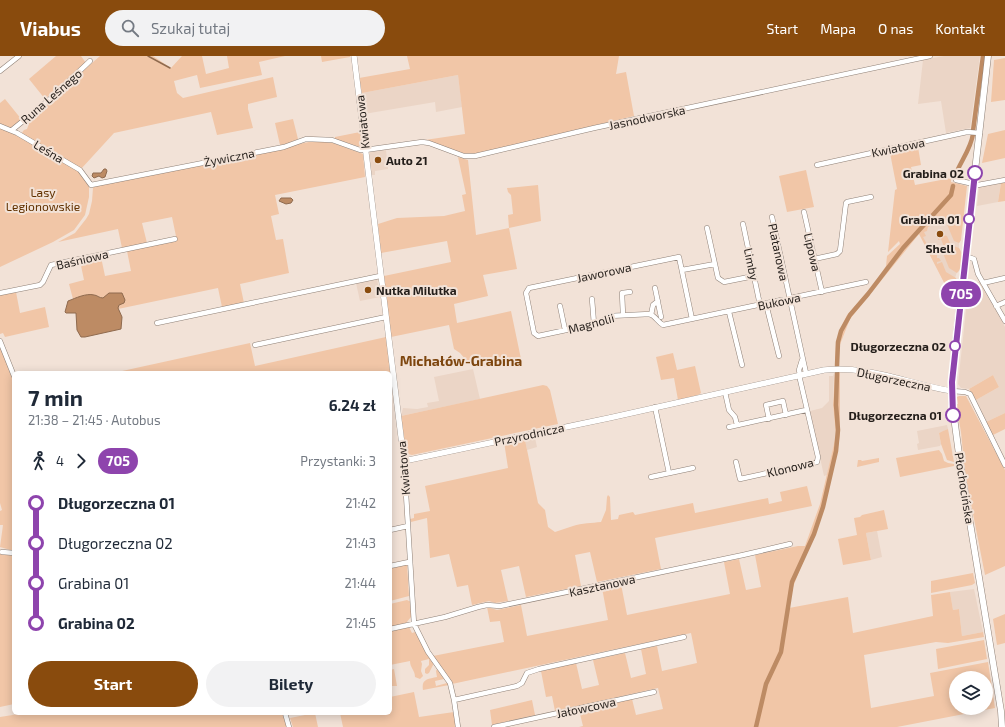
<!DOCTYPE html>
<html lang="pl">
<meta charset="utf-8">
<style>
:root{--surface:#fff;--page:#f2f2f3;--text:#1f2937;--muted:#747a83;--accent:#894b0d}
body{margin:0;font-family:"Exo 2",sans-serif;background:var(--page);color:var(--text);height:100vh;display:flex;flex-direction:column;font-size:15px;white-space:nowrap}
*{box-sizing:border-box;margin:0}
p{font-size:13px;color:var(--muted)}
.icon{flex:none;width:22px;height:22px;fill:none;stroke:currentColor;stroke-width:2;stroke-linecap:round;stroke-linejoin:round}
.map{position:relative;flex:1;overflow:hidden}
.drawer{position:absolute;left:12px;top:315px;width:380px;height:344px;display:flex;flex-direction:column;background:var(--surface);border-radius:6px;box-shadow:0 2px 10px #0003}
.drawer>*{flex:none}
.badge{padding:0 8px;border-radius:13px;font-size:14px;line-height:26px}
.tools{position:absolute;left:949px;top:615px;display:grid;gap:8px}
.tools a{display:grid;place-items:center;width:44px;height:44px;border-radius:50%;background:var(--surface);box-shadow:0 2px 10px #0003;font-size:20px}
.map>.badge{position:absolute;translate:-50% -50%;box-shadow:0 0 0 2px #fff}
.legs{display:flex;align-items:center;gap:6px;height:44px;padding:0 16px;font-size:13px}
.legs p{margin-inline-start:auto}
.head{display:flex;align-items:center;justify-content:space-between;height:68px;padding:0 16px}
h1{font-size:22px;font-weight:700;line-height:30px}
.button{display:flex;gap:8px;margin-top:auto;padding:8px 16px}
.button a{flex:1;height:46px;border-radius:24px;background:var(--accent);color:#fff;font-size:16px;font-weight:700;line-height:46px;text-align:center}
.button a+a{background:var(--page);color:var(--text)}
ul{padding:0 16px;list-style:none}
li{display:flex;align-items:center;gap:14px;height:40px;font-size:15px}
li i{display:grid;place-items:center;width:6px;height:100%;margin:0 5px;background:currentColor}
li i::after{content:'';width:10px;height:10px;margin:-5px;border:3px solid;border-radius:50%;background:var(--surface)}
li p{margin-inline-start:auto}
li:first-child i{background:linear-gradient(#0000 50%,currentColor 0)}
li:last-child i{background:linear-gradient(currentColor 50%,#0000 0)}
header{display:flex;align-items:center;gap:24px;box-sizing:border-box;height:56px;padding:0 20px;background:var(--accent);color:#fff}
header strong{font-size:19px}
nav{display:flex;gap:22px;margin-inline-start:auto;font-size:14px}
.search{width:280px;height:36px;background:var(--page);display:flex;align-items:center;gap:10px;box-sizing:border-box;padding:0 14px;border-radius:22px;color:var(--muted);font-size:15px}
.map>svg:first-child{display:block}
.built{fill:#ebd5c6}
.green{fill:#f1c6a7;fill-rule:evenodd}
.water{fill:#bd8b64;stroke:#8f6a4e}
.lines{fill:none;stroke-linecap:round;stroke-linejoin:round}
.stream{stroke:#8f6a4e;stroke-width:1.5}
.canal{stroke:#bd8b64;stroke-width:4.5}
.minor-casing{stroke:#8f8177;stroke-width:5.5}
.tertiary-casing{stroke:#8f8177;stroke-width:6}
.secondary-casing{stroke:#8f8177;stroke-width:7}
.minor{stroke:#fff;stroke-width:4.5}
.tertiary{stroke:#fff;stroke-width:5.5}
.secondary{stroke:#fff;stroke-width:6}
.line-1-casing{stroke:#fff;stroke-width:9}
.line-1{stroke:#8e44ad;stroke-width:6}
.poi-dot{fill:#894b0d;stroke:#f2e2d7;stroke-width:1.5}
.stop-1-dot{fill:#fff;stroke:#8e44ad;stroke-width:2}
.labels{text-anchor:middle;dominant-baseline:central;stroke-width:4;stroke-linejoin:round;paint-order:stroke}
.street-label{font-size:12px;fill:#241e1a;stroke:#f2e2d7}
.poi-label{font-size:12px;font-weight:bold;fill:#241e1a;stroke:#f2e2d7;text-anchor:start}
.stop-label{font-size:12px;font-weight:bold;fill:#241e1a;stroke:#f2e2d7;text-anchor:end}
.park-label{font-size:12px;fill:#623200;stroke:#f2e2d7}
.quarter-label{font-size:14px;font-weight:bold;fill:#7d450d;stroke:#f2e2d7}
</style>
<header>
<strong>Viabus</strong>
<div class="search"><svg class="icon" aria-label="search" viewBox="0 0 24 24"><circle cx="10" cy="10" r="6"/><path d="M15 15l6 6"/></svg>Szukaj tutaj</div>
<nav><a>Start</a><a>Mapa</a><a>O nas</a><a>Kontakt</a></nav>
</header>
<div class="map">
<svg width="1005" height="671" viewBox="0 0 1005 671">
<rect width="100%" height="100%" fill="#f2e2d7"/>
<path class="built" d="M944,0h36l-10,72 -24,5 -5,-32 -23,3 5,-44z
M458,19l4,32 -26,5 -1,-10 -71,12 -2,-21z
M386,94l2,19 -13,2v4h-4l-2,-21 1,-2z
M1001,127l-3,19 -21,4 2,-19z
M943,152l18,32 -2,3v5l3,5 -1,15 -2,3 -2,1 -2,6 3,7 -2,18 -3,1v-4l-33,-66z
M377,223l3,18 -20,4 -4,-18z
M969,226h12l24,45v86l-19,9 -10,-22 23,-13 -6,-12 -24,14 -8,-1 -3,-4z
M473,313l7,30 -79,17 2,-8 14,1 11,-2 -1,-4 12,-2 -5,-24z
M834,317l-1,32 3,30 -9,40 -3,1 -14,-65 12,-3 7,-7v-25h4z
M947,369l1,4 -9,4 2,11 -1,2 -22,4 -1,-6 2,-1 -2,-12z
M535,382l2,9 -10,3 -2,-10z
M877,475l5,26 -11,3 -5,-27z
M974,533l9,43 -21,4 -3,-27 -6,1 -3,-18z"/>
<path class="green" d="M56,0h25l5,7 -41,36 -16,-20z
M100,0h53l18,12 11,-12h20l4,18 23,-6 -2,-12h58l-26,6 3,13 -62,13 -3,-13 -23,6 3,12 6,5 90,-21 4,20 -29,7v5l5,19 -36,7 -6,-23 -97,21 -33,36 -60,-35 3,-4 3,-1 5,-13z
M321,0h29v1l-28,5z
M407,0h212l-3,18 10,-2 8,44 -166,40 -43,-16 40,-6 -7,-59 -96,18 -3,-15 51,-9z
M1005,2v42l-14,2 3,-42z
M5,43l17,21 -11,9 -11,-4v-22z
M293,63l5,20 -10,5 -8,1 -5,-22z
M0,72l14,4 65,39 10,15v11l-4,18 -11,15 -21,12 -53,25z
M1005,74v28l-23,5 6,-29z
M360,76l1,14 -1,1 -25,-8v-2z
M314,85l19,2 30,11 2,23 -90,18 4,19 -8,2 5,24 7,-1 6,34 -49,11 4,19 -22,4 -4,-19 -100,21 1,-4 -24,-10 -16,2 -6,2 -4,-15 15,-4 -4,-19 21,-4 4,19 26,-5 -4,-20 50,-10 -5,-24 -30,6 5,20 -25,5 -4,-19 -60,13 17,-9 11,-14 3,-5 3,-13 1,-13 3,-3z
M918,91l3,18 -10,2 4,18 36,-7v4l16,4 -6,54 -2,3 -5,-2 -8,-19 -3,-2 -15,7 -1,4 -3,1 2,4 -3,1 6,11 5,-2 -1,2 1,5 3,1v4h2l2,3 -4,1v2l5,-2 4,10 10,6 2,5 -2,20 -3,1v-4l-34,-66 -69,85 -11,28v19l-4,-1 1,-23 8,-21 3,-6 27,-31 12,-18 1,-10 13,-12 -1,-3 -11,11 7,-62 2,-1 -7,-36z
M458,101l10,3 8,75 33,-7 -1,-13 5,-1 -2,-19 -3,-3 -1,-4 31,-3 3,36 -32,7 8,41 -34,6 5,21 -34,8 3,19 54,-12 10,48 -38,8 -4,-7h-13l-6,-7 -6,-4 -5,-24 -58,12 -7,-61 67,-14 -4,-21 -66,12 -3,-29 19,-6 47,-2 21,-5 -3,-16 4,-1z
M806,114l8,37 -27,5 -8,-36z
M1005,126v19l-7,1 3,-19z
M943,179l4,1 4,9 8,3 2,4c1,7 1,17 -4,21l-8,-5 -8,-20 3,-1 -3,-8 -3,1v-2z
M16,236l4,21 25,-6 4,20 -44,10 -2,-4 -3,1v-39z
M386,281l6,49h-2v-13h-277l137,-30 5,23z
M0,288l10,29 4,8v170l-14,-4 3,-22h-3v-14l2,-1 -2,-7z
M673,297l4,17 18,-4 6,27 -3,2 -20,5 -4,-22 -13,2 -5,-23z
M835,316h5v63l-5,27 -15,57 -27,68 -4,21 59,-11 5,36 80,-17 -2,-21 19,-3 3,18 6,-1 3,27 21,-4 1,5 -36,6 -12,-1 -72,13 7,53 63,-12 -4,-23 58,-11 7,46 -98,19h-318l4,-1 -4,-16 9,-1 1,-1 43,-9 4,16 27,-6 -5,-21 -103,23 -3,-15 -6,1 -5,-26 35,-8 6,26 17,-4 -6,-25 32,-7 6,25 15,-4 -5,-25 16,-3 5,25 35,-8 -6,-30 -239,51 -19,-28 71,-14 -4,-21 -10,1 -3,-15 10,3 24,-5 6,31 81,-16 -6,-32 19,-4 6,31 103,-21 -6,-32 15,-3 7,31 15,-3 -6,-32 43,-9h7l15,-42 16,-69 -3,-30zM956,622h30v30h-30z
M993,319l6,12 -23,13 -7,-11z
M543,329l4,1 3,4 8,34 -146,31 -4,-1 -2,-3 -5,-35z
M959,340h7l39,74v96l-20,9 -20,-102 -4,-41 -5,-28h2l-1,-7z
M1005,357v16l-12,6 -7,-13z
M948,373l6,33 -7,-2 -6,-16 -2,-11 4,-2z
M523,382l2,2 13,63 7,7 3,17 7,5c6,-2 12,-4 18,-6 9,-3 19,-3 28,-4l5,-12 1,-13 1,-2 2,2 1,23 7,-1 1,-4 14,-3 2,3 58,-12 2,10 73,-15 1,6 13,-3 -2,-9 27,-6 5,20 -157,32 6,31 -64,13 -7,-30 -15,3 6,31 -55,11 -7,-31 -18,4 7,31 -13,2 -6,-2 -17,4 -4,-20 -11,2 -8,-33 -19,4 -3,-40 -16,4 -1,-3 4,-1v-4l16,-3 -5,-25 83,-18 -4,-26z
M939,394l3,4 2,7 4,2 6,1v2l-54,11 -4,-19z
M879,402v4l-22,5 1,-7h3l1,1z
M884,454l4,19 -22,4 5,27 -28,5 -5,-26 19,-4 -3,-17 6,-1 2,-2z
M0,498l14,2v148l-14,3z
M407,508l2,32 -19,5v-34z
M973,517l2,10 -3,2 -41,8v-12z
M407,544l4,2v15l-5,6 -16,4v-23z
M1005,558v29l-8,2 -4,-26z
M409,571l3,6 3,-1 19,31 -5,10 -2,1 -2,-1v-4l4,-4v-6l-8,2 1,3 -1,7 2,5 -3,3 -5,-2c0,-7 -5,-9 -5,-16l-20,4v-34z
M984,584l3,19 -49,10 -2,-20z
M394,613l3,17h-6l-1,-16z
M437,613l7,10 -9,2 1,5 11,-3 2,2 -26,5c-2,-11 5,-11 14,-13l-1,-6z
M414,636l5,25 35,-5 2,15h-113l-3,-14h50v-16z
M532,644l3,15 -43,10 -2,-15z
M25,657h257l5,14h-287v-10z
M315,657l3,14h-25l-3,-9z"/>
<path class="water" d="M104,113h2l1,2 -2,6 -3,1 -3,-2 -5,2 -2,-2 1,-3h8z
M281,142h10l2,2 -2,3 -5,1 -7,-3z
M109,237h13l3,7 -1,3 -5,2 -1,3 4,9 -1,12 -36,8h-4l-4,-7 -1,-17h-10l-1,-1 3,-11c8,-3 18,-8 26,-6 3,0 5,3 9,3z"/>
<g class="lines">
<path class="stream" d="M148,0l22,12"/>
<path class="canal" d="M973,75l10,-75
M955,120c5,-14 16,-27 18,-42
M837,310l1,-24 3,-11 9,-16 18,-21 35,-46 48,-53 2,-9
M756,671l10,-43 15,-32 11,-70 22,-48 9,-27 13,-56 2,-21 -2,-25 1,-32"/>
<defs>
<path id="minor" d="M0,15l19,-15
M0,70l17,7 63,37 11,15 193,-38 22,-8 26,1 28,10h5l57,-8 7,1 35,13h11l119,-28 336,-72
M12,74l38,-31 40,-38
M817,109l150,-33 13,1
M956,124l22,5 27,-5
M804,156l18,80
M772,161l34,156
M743,168l17,81
M707,172l11,50 6,4 30,-6
M965,200l9,3 4,15 27,47
M814,203l23,-5 3,-3 6,-48 1,-1 24,-5
M682,214l33,-6
M983,227l22,-5
M655,232l6,29
M0,237l40,-8 3,-3 8,-17 124,-26
M592,243l2,25
M766,248l13,52
M560,250l5,24
M996,250l9,-4
M729,256l13,53
M623,259l-1,-22 8,-1
M651,259l2,-10 5,-4
M692,263l-13,-62 -150,31 -3,5 8,40 4,3 61,-13 10,-7 41,-2c5,2 8,8 13,11l203,-43
M157,267l223,-47
M0,285l14,35
M255,289l131,-28
M800,319l-1,-5 3,-10
M952,335l13,1 5,2 35,71
M725,336l4,18 6,7 2,8
M655,351l14,66
M769,363l-3,-14 17,-4 3,14
M729,371l77,-17
M404,405l10,163 14,28 22,31 4,17 4,27
M736,406l4,17 77,-17 1,-5 -19,-82
M651,421l42,-9
M390,474l18,-4
M2,496l12,1
M390,510l19,-4
M390,573l55,-12 33,-10 9,-2 13,1 243,-51 47,-11
M454,644l63,-14 5,-3 5,-10 12,-4 145,-32
M285,657l4,14
M494,671l160,-35"/>
<path id="tertiary" d="M354,0l50,405 205,-43 215,-48c44,-5 84,14 128,21"/>
<path id="secondary" d="M988,0l-31,274 -5,52v20l8,60 41,249 1,16"/>
</defs>
<use href="#minor" class="minor-casing"/>
<use href="#tertiary" class="tertiary-casing"/>
<use href="#secondary" class="secondary-casing"/>
<use href="#minor" class="minor"/>
<use href="#tertiary" class="tertiary"/>
<use href="#secondary" class="secondary"/>
</g>
<g class="lines">
<defs>
<path id="line-1" d="M953,359l-1,-33 23,-209"/>
</defs>
<use href="#line-1" class="line-1-casing"/>
<use href="#line-1" class="line-1"/>
</g>
<g class="poi-dot">
<circle cx="378" cy="104" r="4"/>
<circle cx="940" cy="178" r="4"/>
<circle cx="368" cy="234" r="4"/>
</g>
<g class="stop-1-dot">
<circle cx="975" cy="117" r="7"/>
<circle cx="969" cy="163" r="5"/>
<circle cx="955" cy="290" r="5"/>
<circle cx="953" cy="359" r="7"/>
</g>
<g class="labels">
<g class="street-label">
<text transform="translate(51 40) rotate(-41)">Runa Leśnego</text>
<text transform="translate(647 61) rotate(-12)">Jasnodworska</text>
<text transform="translate(362 66) rotate(-96)">Kwiatowa</text>
<text transform="translate(898 91) rotate(-12)">Kwiatowa</text>
<text transform="translate(49 95) rotate(31)">Leśna</text>
<text transform="translate(229 101) rotate(-11)">Żywiczna</text>
<text transform="translate(779 196) rotate(78)">Platanowa</text>
<text transform="translate(813 196) rotate(77)">Lipowa</text>
<text transform="translate(82 203) rotate(-13)">Baśniowa</text>
<text transform="translate(752 208) rotate(78)">Limby</text>
<text transform="translate(604 216) rotate(-12)">Jaworowa</text>
<text transform="translate(779 245) rotate(-12)">Bukowa</text>
<text transform="translate(591 267) rotate(-15)">Magnolii</text>
<text transform="translate(894 323) rotate(12)">Długorzeczna</text>
<text transform="translate(529 378) rotate(-12)">Przyrodnicza</text>
<text transform="translate(790 411) rotate(-14)">Klonowa</text>
<text transform="translate(403 412) rotate(-95)">Kwiatowa</text>
<text transform="translate(965 432) rotate(81)">Płochocińska</text>
<text transform="translate(602 529) rotate(-12)">Kasztanowa</text>
<text transform="translate(586 651) rotate(-12)">Jałowcowa</text>
</g>
<g class="poi-label">
<text x="386" y="104">Auto 21</text>
<text x="940" y="192" text-anchor="middle">Shell</text>
<text x="376" y="234">Nutka Milutka</text>
</g>
<g class="stop-label">
<text x="964" y="117">Grabina 02</text>
<text x="960" y="163">Grabina 01</text>
<text x="946" y="290">Długorzeczna 02</text>
<text x="942" y="359">Długorzeczna 01</text>
</g>
<g class="park-label">
<text x="43" y="136">Lasy<tspan x="43" dy="14">Legionowskie</tspan></text>
</g>
<g class="quarter-label">
<text x="461" y="304">Michałów-Grabina</text>
</g>
</g>
</svg>
<div class="tools">
<a><svg class="icon" aria-label="layers" viewBox="0 0 24 24"><path d="M12 4l9 5-9 5-9-5zM3 14l9 5 9-5"/></svg></a>
</div>
<b class="badge" style="left:961px;top:238px;background:#8e44ad;color:#fff">705</b>
<section class="drawer">
<div class="head"><div><h1>7 min</h1><p>21:38 – 21:45 · Autobus</p></div><b>6.24 zł</b></div>
<div class="legs"><svg class="icon" aria-label="walk" viewBox="0 0 24 24"><circle cx="13" cy="4" r="2"/><path d="M13 8l-2 6 4 7M11 14l-3 7M7 12l3-4h3l4 4"/></svg>4<svg class="icon" aria-label="forward" viewBox="0 0 24 24"><path d="M9 5l7 7-7 7"/></svg><b class="badge" style="background:#8e44ad;color:#fff">705</b><p>Przystanki: 3</p></div>
<ul>
<li><i style="color:#8e44ad"></i><b>Długorzeczna 01</b><p>21:42</p></li>
<li><i style="color:#8e44ad"></i><span>Długorzeczna 02</span><p>21:43</p></li>
<li><i style="color:#8e44ad"></i><span>Grabina 01</span><p>21:44</p></li>
<li><i style="color:#8e44ad"></i><b>Grabina 02</b><p>21:45</p></li>
</ul>
<div class="button"><a>Start</a><a>Bilety</a></div>
</section>
</div>
